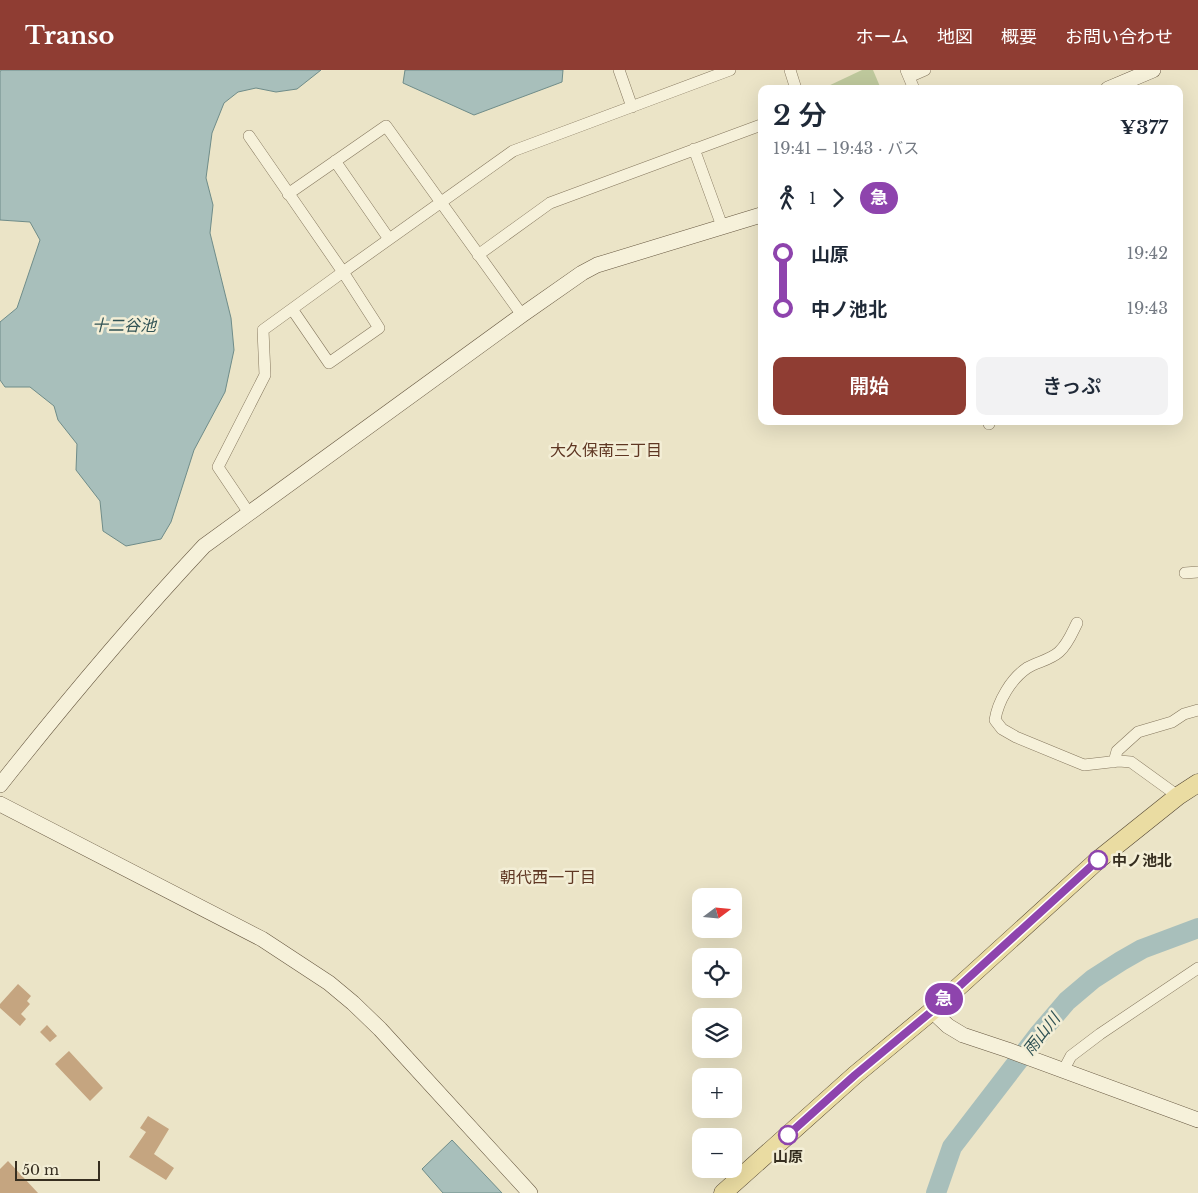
<!DOCTYPE html>
<html lang="ja">
<meta charset="utf-8">
<style>
:root{--surface:#fff;--page:#f2f2f3;--text:#1f2937;--muted:#747a83;--accent:#8f3d33}
body{margin:0;font-family:"Libre Baskerville","Noto Sans JP",serif;background:var(--page);color:var(--text);height:100vh;display:flex;flex-direction:column;font-size:19px;white-space:nowrap}
*{box-sizing:border-box;margin:0}
p{font-size:16px;color:var(--muted)}
.icon{flex:none;width:28px;height:28px;fill:none;stroke:currentColor;stroke-width:2;stroke-linecap:round;stroke-linejoin:round}
.map{position:relative;flex:1;overflow:hidden}
.side{position:absolute;left:758px;top:15px;width:425px;height:340px;display:flex;flex-direction:column;background:var(--surface);border-radius:10px;box-shadow:0 5px 20px #0002}
.side>*{flex:none}
.badge{padding:0 10px;border-radius:16px;font-size:18px;line-height:32px}
.needle{width:32px;rotate:74deg}
.controls{position:absolute;left:692px;top:818px;display:grid;gap:10px}
.controls a{display:grid;place-items:center;width:50px;height:50px;border-radius:10px;background:var(--surface);box-shadow:0 5px 20px #0002;font-size:25px}
.scale{position:absolute;left:15px;bottom:12px;width:85px;box-sizing:border-box;padding-left:5px;border:2px solid #362e20;border-top:0;font-size:14px;line-height:18px;white-space:nowrap;color:#362e20;-webkit-text-stroke:4px #f3eed6;paint-order:stroke}
.map>.badge{position:absolute;translate:-50% -50%;box-shadow:0 0 0 2px #fff}
.legs{display:flex;align-items:center;gap:8px;height:55px;padding:0 15px;font-size:16px}
.legs p{margin-inline-start:auto}
.headline{display:flex;align-items:center;justify-content:space-between;height:85px;padding:0 15px}
h1{font-size:28px;font-weight:600;line-height:38px}
.action{display:flex;gap:10px;margin-top:auto;padding:10px 15px}
.action a{flex:1;height:58px;border-radius:10px;background:var(--accent);color:#fff;font-size:20px;font-weight:600;line-height:58px;text-align:center}
.action a+a{background:var(--page);color:var(--text)}
ul{padding:0 15px;list-style:none}
li{display:flex;align-items:center;gap:18px;height:55px;font-size:19px}
li i{display:grid;place-items:center;width:8px;height:100%;margin:0 6px;background:currentColor}
li i::after{content:'';width:12px;height:12px;margin:-6px;border:4px solid;border-radius:50%;background:var(--surface)}
li p{margin-inline-start:auto}
li:first-child i{background:linear-gradient(#0000 50%,currentColor 0)}
li:last-child i{background:linear-gradient(currentColor 50%,#0000 0)}
header{display:flex;align-items:center;gap:30px;box-sizing:border-box;height:70px;padding:0 25px;background:var(--accent);color:#fff}
header strong{font-size:24px}
nav{display:flex;gap:28px;margin-inline-start:auto;font-size:18px}
.map>svg:first-child{display:block}
.green{fill:#bec89c}
.water{fill:#a8bfbb;stroke:#6f8c89}
.lines{fill:none;stroke-linecap:round;stroke-linejoin:round}
.river{stroke:#a8bfbb;stroke-width:20}
.building{fill:#c5a580}
.street-casing{stroke:#85775e;stroke-width:12}
.secondary-casing{stroke:#675841;stroke-width:16}
.primary-casing{stroke:#534532;stroke-width:19}
.street{stroke:#f6f1da;stroke-width:11}
.secondary{stroke:#f6f1da;stroke-width:15}
.primary{stroke:#eadca2;stroke-width:18}
.line-1-casing{stroke:#fff;stroke-width:11}
.line-1{stroke:#8e44ad;stroke-width:8}
.stop-1-dot{fill:#fff;stroke:#8e44ad;stroke-width:2.5}
.labels{text-anchor:middle;dominant-baseline:central;stroke-width:5;stroke-linejoin:round;paint-order:stroke}
.stop-label{font-size:15px;font-weight:bold;fill:#362e20;stroke:#f3eed6;text-anchor:start}
.water-label{font-size:16px;font-style:italic;fill:#315355;stroke:#f3eed6}
.neighbourhood-label{font-size:16px;fill:#5f3723;stroke:#f3eed6}
</style>
<header>
<strong>Transo</strong>
<nav><a>ホーム</a><a>地図</a><a>概要</a><a>お問い合わせ</a></nav>
</header>
<div class="map">
<svg width="1198" height="1123" viewBox="0 0 1198 1123">
<rect width="100%" height="100%" fill="#ebe4c7"/>
<path class="green" d="M862,0h11l8,19h-55v-2z"/>
<path class="water" d="M1,0h320l-24,19 -21,3 -20,-4 -18,4 -14,11 -12,30 -6,45 7,27 -3,28 21,85 3,32 -9,42 -31,58 -23,72 -10,17 -35,7 -23,-15 -3,-30 -24,-31 1,-26 -19,-24 -4,-14 -24,-19h-25l-5,-7v-58l17,-14 23,-68 -10,-18 -30,-2v-148z
M405,0h158l-1,12 -88,33 -71,-32z
M452,1070l50,53h-59l-21,-24z"/>
<g class="lines">
<path class="river" d="M936,1123l16,-46 86,-112 29,-34 26,-22 28,-18 21,-12 56,-21"/>
</g>
<path class="building" d="M18,914l13,12 -4,5 3,3 -9,10 5,5 -6,7 -20,-18v-4z
M47,955l10,11 -7,6 -10,-10z
M69,981l34,37 -13,13 -35,-37z
M148,1046l21,13 -15,25 20,14 -8,12 -37,-23 17,-25 -6,-4z
M8,1091l30,32h-38v-24z"/>
<g class="lines">
<defs>
<path id="street" d="M619,0l13,37
M790,0l6,19
M906,0l8,19
M909,7l16,-7
M249,66l94,136 170,-121 217,-81
M694,79l28,77
M335,91l54,78
M288,124l98,-68 136,189
M478,185l72,-52 211,-78
M988,351l1,3
M249,443l-31,-46 47,-92 -2,-45 80,-58 36,56 -50,35 -37,-54
M1185,503l13,-1
M1077,553c-5,10 -9,21 -18,29 -9,8 -22,10 -32,16 -16,11 -29,33 -32,52l7,9 14,8 68,28 35,-4 12,1 47,34
M1114,692l3,-11 21,-19 34,-10 12,-8 14,-4
M1063,1001l8,-15 29,-22 98,-66"/>
<path id="secondary" d="M1108,19l45,-19
M0,715c65,-82 132,-162 204,-239l318,-231 60,-42 15,-8 164,-50
M0,734l262,135 67,44 24,20 27,26 150,164
M932,941l16,15 15,9 45,15 190,70"/>
<path id="primary" d="M723,1123l132,-118 77,-64 166,-151 80,-64 20,-13"/>
</defs>
<use href="#street" class="street-casing"/>
<use href="#secondary" class="secondary-casing"/>
<use href="#primary" class="primary-casing"/>
<use href="#street" class="street"/>
<use href="#secondary" class="secondary"/>
<use href="#primary" class="primary"/>
</g>
<g class="lines">
<defs>
<path id="line-1" d="M788,1065l67,-60 77,-64 166,-151"/>
</defs>
<use href="#line-1" class="line-1-casing"/>
<use href="#line-1" class="line-1"/>
</g>
<g class="stop-1-dot">
<circle cx="1098" cy="790" r="9"/>
<circle cx="788" cy="1065" r="9"/>
</g>
<g class="labels">
<g class="stop-label">
<text x="1112" y="790">中ノ池北</text>
<text x="788" y="1086" text-anchor="middle">山原</text>
</g>
<g class="water-label">
<text x="124" y="255">十二谷池</text>
<text transform="translate(1041 964) rotate(-52)">雨山川</text>
</g>
<g class="neighbourhood-label">
<text x="606" y="380">大久保南三丁目</text>
<text x="548" y="807">朝代西一丁目</text>
</g>
</g>
</svg>
<div class="controls">
<a><svg class="needle" viewBox="-14 -14 28 28"><path d="M0-13l5 13h-10z" fill="#e53935"/><path d="M0 13l5-13h-10z" fill="#747a83"/></svg></a>
<a><svg class="icon" aria-label="locate" viewBox="0 0 24 24"><circle cx="12" cy="12" r="6"/><path d="M12 2v4M12 18v4M2 12h4M18 12h4"/></svg></a>
<a><svg class="icon" aria-label="layers" viewBox="0 0 24 24"><path d="M12 4l9 5-9 5-9-5zM3 14l9 5 9-5"/></svg></a>
<a>+</a>
<a>−</a>
</div>
<div class="scale">50 m</div>
<b class="badge" style="left:944px;top:929px;background:#8e44ad;color:#fff">急</b>
<section class="side">
<div class="headline"><div><h1>2 分</h1><p>19:41 – 19:43 · バス</p></div><b>¥377</b></div>
<div class="legs"><svg class="icon" aria-label="walk" viewBox="0 0 24 24"><circle cx="13" cy="4" r="2"/><path d="M13 8l-2 6 4 7M11 14l-3 7M7 12l3-4h3l4 4"/></svg>1<svg class="icon" aria-label="forward" viewBox="0 0 24 24"><path d="M9 5l7 7-7 7"/></svg><b class="badge" style="background:#8e44ad;color:#fff">急</b></div>
<ul>
<li><i style="color:#8e44ad"></i><b>山原</b><p>19:42</p></li>
<li><i style="color:#8e44ad"></i><b>中ノ池北</b><p>19:43</p></li>
</ul>
<div class="action"><a>開始</a><a>きっぷ</a></div>
</section>
</div>
